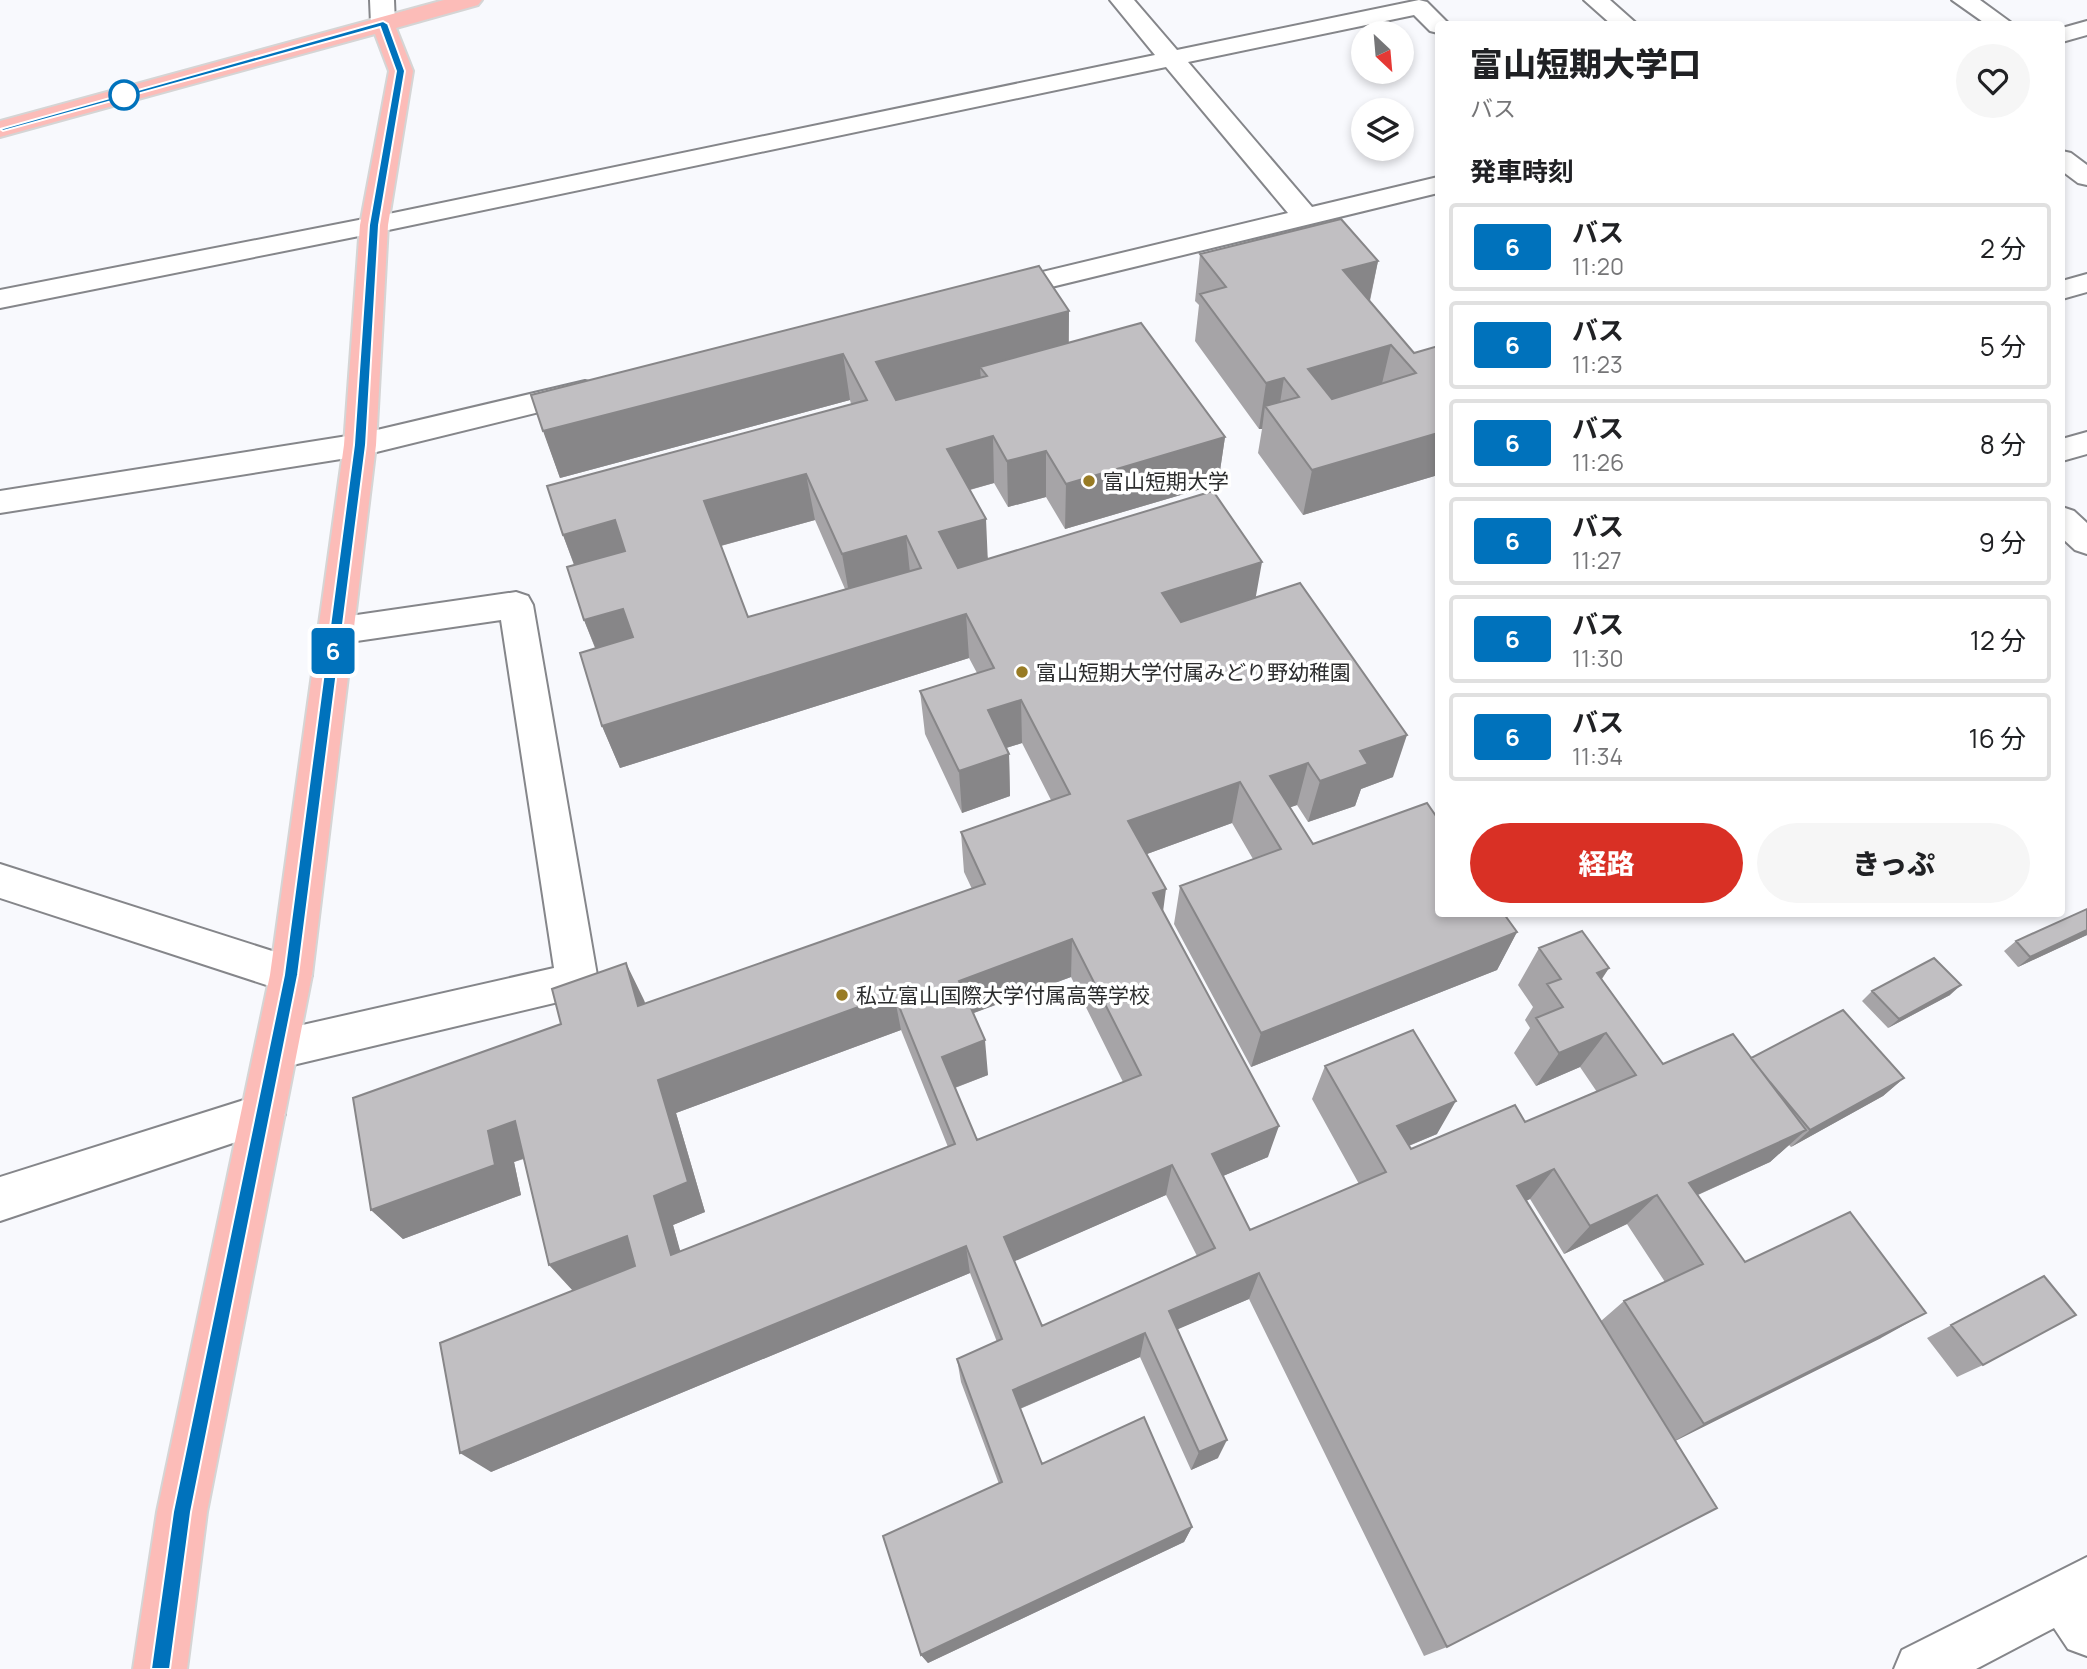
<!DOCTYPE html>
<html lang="ja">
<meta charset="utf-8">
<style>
:root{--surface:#fff;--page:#f6f6f6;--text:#202124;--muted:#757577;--line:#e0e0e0;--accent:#d93025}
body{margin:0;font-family:Manrope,"Noto Sans JP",sans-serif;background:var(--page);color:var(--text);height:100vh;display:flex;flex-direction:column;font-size:26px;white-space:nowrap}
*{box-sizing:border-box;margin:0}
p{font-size:23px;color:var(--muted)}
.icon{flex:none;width:38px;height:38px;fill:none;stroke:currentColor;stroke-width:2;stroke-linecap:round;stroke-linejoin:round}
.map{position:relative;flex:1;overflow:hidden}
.panel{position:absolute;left:1435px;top:21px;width:630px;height:896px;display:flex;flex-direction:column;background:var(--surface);border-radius:7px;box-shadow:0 4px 10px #0003}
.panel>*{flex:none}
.badge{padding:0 14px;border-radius:5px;font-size:24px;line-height:46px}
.needle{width:46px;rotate:154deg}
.tools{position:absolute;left:1351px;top:21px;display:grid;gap:14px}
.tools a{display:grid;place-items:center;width:63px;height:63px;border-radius:50%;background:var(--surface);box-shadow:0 4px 10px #0003;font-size:35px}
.map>.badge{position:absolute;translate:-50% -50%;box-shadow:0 0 0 4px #fff}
h2{padding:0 35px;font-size:26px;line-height:63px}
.round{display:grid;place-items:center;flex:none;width:74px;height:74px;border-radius:37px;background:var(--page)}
.overview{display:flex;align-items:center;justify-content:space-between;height:119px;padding:0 35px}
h1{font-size:33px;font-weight:800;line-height:52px}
.cta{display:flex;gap:14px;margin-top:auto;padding:14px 35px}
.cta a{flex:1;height:80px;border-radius:42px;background:var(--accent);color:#fff;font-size:28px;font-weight:800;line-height:80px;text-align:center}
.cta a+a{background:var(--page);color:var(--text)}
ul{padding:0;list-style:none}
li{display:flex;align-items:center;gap:21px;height:88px;margin:0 14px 10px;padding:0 21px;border:4px solid var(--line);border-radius:7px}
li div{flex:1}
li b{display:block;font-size:26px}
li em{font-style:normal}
li .badge{min-width:77px;font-weight:700;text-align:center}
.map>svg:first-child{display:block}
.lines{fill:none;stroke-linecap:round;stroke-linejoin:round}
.minor-casing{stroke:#85868a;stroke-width:4}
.major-casing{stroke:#d5d5d5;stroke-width:4}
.minor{fill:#fff;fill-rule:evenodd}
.major{fill:#fcbcb8;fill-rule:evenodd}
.wall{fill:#a6a4a7;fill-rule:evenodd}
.shaded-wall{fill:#878688}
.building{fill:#c1bfc2;stroke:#878688;stroke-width:2;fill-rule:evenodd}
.line{fill:#0072bc;stroke:#fff;stroke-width:2}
.stop-dot{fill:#fff;stroke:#0072bc;stroke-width:3.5}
.poi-dot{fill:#987b24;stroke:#fff;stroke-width:2.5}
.labels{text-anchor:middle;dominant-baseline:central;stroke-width:7;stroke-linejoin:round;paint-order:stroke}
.poi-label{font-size:21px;fill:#2c2d2e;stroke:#fff;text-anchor:start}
</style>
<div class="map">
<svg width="2087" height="1669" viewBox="0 0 2087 1669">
<rect width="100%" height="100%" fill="#f8f9fd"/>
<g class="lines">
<defs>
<path id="minor" d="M370,0h24l1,24 -4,5h-16l-4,-5z
M1110,0h24l43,50 242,-50 8,2 22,22h-11v9l-8,-2 -16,-16 -226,47 124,145 126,-30v16l-440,107 -10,-3 -4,-6 4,-6 300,-72 -122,-146 -792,166 -374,75v-18l374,-73 781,-162z
M1584,0h26l27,24h-26z
M1952,0h28l33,24h-27z
M2087,21v14l-25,7v-14z
M2062,151l9,2 16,12v20l-9,-2 -16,-12z
M2087,274v18l-25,7v-18z
M585,381l11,3 4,7 -4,7 -236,58 -360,57v-22l360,-57z
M2087,432v22l-25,7v-22z
M2062,507l12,4 13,12v31l-12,-4 -13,-12z
M516,592l12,4 5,9 65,376 -6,13 -316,75 -15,-5 -6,-14 6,-14 15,-5 278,-63 -53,-348 -165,24 -12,-4 -5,-9 5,-9 12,-4z
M0,864l291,93 15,5 6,13 -6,13 -15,5 -291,-95z
M263,1094l15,6 7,14 -7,14 -278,93v-44z
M2087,1557v99l-19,-7 -14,-21 -78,41h-82l8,-19z"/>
<path id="major" d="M444,0h38l-4,5 -82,23 17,43 -25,154 -12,220 -64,530 -105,537 -20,157h-54l24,-157 113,-537 74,-530 16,-220 29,-154 -14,-37 -375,103v-16z"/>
</defs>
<use href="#minor" class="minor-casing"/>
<use href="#major" class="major-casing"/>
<use href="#minor" class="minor"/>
<use href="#major" class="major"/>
</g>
<path class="wall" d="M1200,254l178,7 -8,40 44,52 24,-7v129l-135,40 -45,-62 4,-24h-3l-64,-88 4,-36 -4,-4z
M1069,311v32l156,94 -7,47 -153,45 -19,-32 -38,10 -14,-24 -24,7 18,69 267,39 138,179 -32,12 -6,17 -47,16 -11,-17 -7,2 23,37 204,88 -20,38 -246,97 -77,-143 6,-38 73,-27 -21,-36 -85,31 16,58 105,245 -45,19 27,54 109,-46 -47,-85 13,-33 112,68 -28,12 2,3 114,-27 72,-30 -17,-25 -44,19 -22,-33 16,-25 -5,-8 8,-13 -15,-22 21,-37 70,20 -7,11 61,85 88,-6 153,20 -21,18 -92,51 -2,-2 -19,17 -72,33 47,67 136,76 -206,103 -228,206 -23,9 -175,-357 -72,30 41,129 -27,12 -51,-113 -120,52 22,55 150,63 -8,15 -256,121 -7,-8 78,-171 -38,-102 -4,-23 40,-17 -27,-69 -479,199 82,-181 -49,-132 -10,3 7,33 -118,44 -32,-29 273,-210 1,4 327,-115 -8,-17 -3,-40 90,-32 -29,-57 -16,5 3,6 1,42 -48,17 -37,-79 -5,-43 57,-18 -8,-15 -349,110 -18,-42 -7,-78 -11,-28 -10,-55 -11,-30 288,-131 -1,-4 -290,78 -29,-83zM815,520l30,69 -97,28 -27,-71zM1071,977l52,105 -146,58 -22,-52 33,-13 -15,-62zM901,1030l47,117 -268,105 -7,-27 32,-13 -29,-99zM1166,1195l31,61 -155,70 -28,-65zM1530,1199l34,55 63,-30 38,58 -41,19 -23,20 -75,-120z
M2087,909v26l-69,32 -14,-16 12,-10z
M1872,991l78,4 -62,33 -26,-27z
M2044,1276l-61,89 -26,12 -30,-39z"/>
<path class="shaded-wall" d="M1378,261l-10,47 -25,-38z
M1069,311l-1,47 -88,9 1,14 -100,27 -5,-46z
M1391,345l-11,47 -81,24 9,-47z
M843,354l7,46 -290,78 -17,-47z
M1284,378l-7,44 -12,-16 -3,23h-3l7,-46z
M1438,433v42l-135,40 9,-45z
M993,436l1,47 -44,12 -3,-46z
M1225,437l-7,47 -153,45 1,-45z
M1046,451v46l-38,10 -1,-46z
M806,474l9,46 -99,27 -12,-46z
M986,519l2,45 -45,13 -4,-45z
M615,520l15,46 -50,14 -17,-45z
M906,536l5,46 -61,17 -8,-45z
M1262,562l-8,45 -96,30 4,-44z
M623,609l16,44 -37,11 -18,-44z
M966,614l3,44 -349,110 -18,-42z
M1021,700l1,43 -32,10 -2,-43z
M1407,735l-14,42 -32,12 -6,17 -47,16 12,-41 40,-30z
M1009,754l1,42 -48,17 -3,-42z
M1308,763l-11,42 -36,13 9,-42z
M1240,782l-8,41 -107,39 3,-41z
M1166,889l-5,38 -8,-34z
M2087,930v5l-69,32 12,-10z
M1517,932l-20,38 -246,97 10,-34z
M1072,939l-1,38 -108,40 -4,-36z
M626,963l18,37 13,41 -19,-35z
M1609,968l-25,36 13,-31z
M1961,985l-11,10 -62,33 11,-9z
M894,994l7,36 -225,83 29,99 -32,13 16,57 -18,-27 -17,-59 4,-116z
M1606,1033l-26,34 -44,19 23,-33z
M985,1040l3,35 -42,16 -4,-34z
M1904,1078l-21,18 -92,51 19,-17z
M1456,1101l-19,33 -56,23 16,-31z
M515,1121l25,31 -26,10 7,33 -118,44 -32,-29 117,-79z
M1279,1126l-11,31 -64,27 8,-30z
M1806,1130l-36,32 -104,47 23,-26z
M1172,1165l-6,30 -160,70 -2,-28z
M1554,1169l-24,30 -36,17 23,-30z
M1657,1195l-30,29 -63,30 26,-28z
M627,1236l20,27 -74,28 -24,-26z
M966,1246l4,27 -479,199 -31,-19z
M1259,1273l-10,26 -87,37 7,-25z
M1926,1313l-45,25 -212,106 35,-20z
M1145,1333l-5,24 -126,54 -1,-21z
M1227,1440l-9,18 -27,12 8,-18z
M1192,1527l-8,15 -256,121 -7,-8z"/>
<path class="building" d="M1341,219l37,42 -35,9 71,83 24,-7v87l-126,37 -47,-64 34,-9 -15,-19 -18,5 -66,-89 26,-7 -26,-33zM1391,345l25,28 -84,26 -24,-30z
M1039,266l30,45 -193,51 20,38 91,-24 -7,-9 161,-44 84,114 -159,47 -20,-33 -39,10 -14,-25 -46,13 39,70 -47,13 19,36 255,-77 49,71 -100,31 19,29 119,-39 107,152 -47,16 8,13 -48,17 -12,-18 -38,13 43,68 114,-41 11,16v95h66l13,18 -256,101 -81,-147 101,-37 -41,-67 -112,39 38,68 -13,4 126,233 -67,28 38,76 136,-58 -61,-106 88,-36 43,71 -59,25 14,23 104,-44 10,17 111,-47 -30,-42 -47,20 -23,-35 27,-11 -16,-23 14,-5 -22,-31 43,-17 27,37 -12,5 66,91 70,-30 73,96 -117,53 56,79 105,-50 76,101 -222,111 -80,-123 79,-37 -46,-69 -67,31 -36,-57 -37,17 200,322 -270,139 -188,-374 -90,38 58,129 -28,12 -54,-119 -132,57 29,74 102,-47 48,110 -271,128 -38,-119 119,-54 -45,-123 45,-20 -36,-93 -506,207 -20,-110 195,-77 -8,-30 -78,29 -34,-144 -27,10 7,34 -124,45 -18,-112 208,-74 -9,-35 74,-26 12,43 347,-122 -24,-52 109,-38 -49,-94 -33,10 21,44 -50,17 -39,-80 74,-23 -28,-54 -364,112 -22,-73 53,-16 -10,-28 -39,11 -17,-53 58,-16 -10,-31 -52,15 -16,-49 320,-86 -24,-46 -300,77 -12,-36zM806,474l36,80 64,-18 15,32 -173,49 -44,-116zM1072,939l69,136 -164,65 -35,-83 43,-17 -26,-59zM894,994l61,150 -284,111 -17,-59 34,-14 -30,-102zM1172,1165l43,83 -173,78 -38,-89z
M2087,909v21l-57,27 -14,-16z
M1934,958l27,27 -62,34 -27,-28z
M1843,1010l61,68 -94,52 -40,-48 -19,-24z
M2044,1276l32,39 -93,50 -32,-40z"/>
<path class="line" d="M383,21l5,3 17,47 -26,154 -13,220 -68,530 -107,537 -21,157h-19l22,-157 111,-537 70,-530 15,-220 27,-154 -16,-44 -377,104 -3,-2z"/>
<circle class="stop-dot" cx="124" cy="95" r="14"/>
<g class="poi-dot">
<circle cx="1089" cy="481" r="7"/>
<circle cx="1022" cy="672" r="7"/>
<circle cx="842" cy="995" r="7"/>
</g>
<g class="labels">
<g class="poi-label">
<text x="1103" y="481">富山短期大学</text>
<text x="1036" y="672">富山短期大学付属みどり野幼稚園</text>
<text x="856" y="995">私立富山国際大学付属高等学校</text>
</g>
</g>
</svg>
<div class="tools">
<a><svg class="needle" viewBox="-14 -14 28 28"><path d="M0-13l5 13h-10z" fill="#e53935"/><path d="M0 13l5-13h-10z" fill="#757577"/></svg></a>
<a><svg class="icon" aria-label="layers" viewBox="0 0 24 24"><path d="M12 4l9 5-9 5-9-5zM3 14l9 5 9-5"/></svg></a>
</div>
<b class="badge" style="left:333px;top:651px;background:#0072bc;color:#fff">6</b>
<section class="panel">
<div class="overview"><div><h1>富山短期大学口</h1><p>バス</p></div><a class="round"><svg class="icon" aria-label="heart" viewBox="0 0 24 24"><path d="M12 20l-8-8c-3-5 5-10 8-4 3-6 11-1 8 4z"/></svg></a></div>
<h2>発車時刻</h2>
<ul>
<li><span class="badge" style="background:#0072bc;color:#fff">6</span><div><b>バス</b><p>11:20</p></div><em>2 分</em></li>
<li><span class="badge" style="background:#0072bc;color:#fff">6</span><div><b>バス</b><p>11:23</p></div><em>5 分</em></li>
<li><span class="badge" style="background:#0072bc;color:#fff">6</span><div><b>バス</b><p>11:26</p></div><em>8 分</em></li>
<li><span class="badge" style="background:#0072bc;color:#fff">6</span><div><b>バス</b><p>11:27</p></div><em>9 分</em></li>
<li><span class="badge" style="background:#0072bc;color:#fff">6</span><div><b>バス</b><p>11:30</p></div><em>12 分</em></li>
<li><span class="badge" style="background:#0072bc;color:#fff">6</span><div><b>バス</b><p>11:34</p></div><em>16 分</em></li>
</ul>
<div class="cta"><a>経路</a><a>きっぷ</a></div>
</section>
</div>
